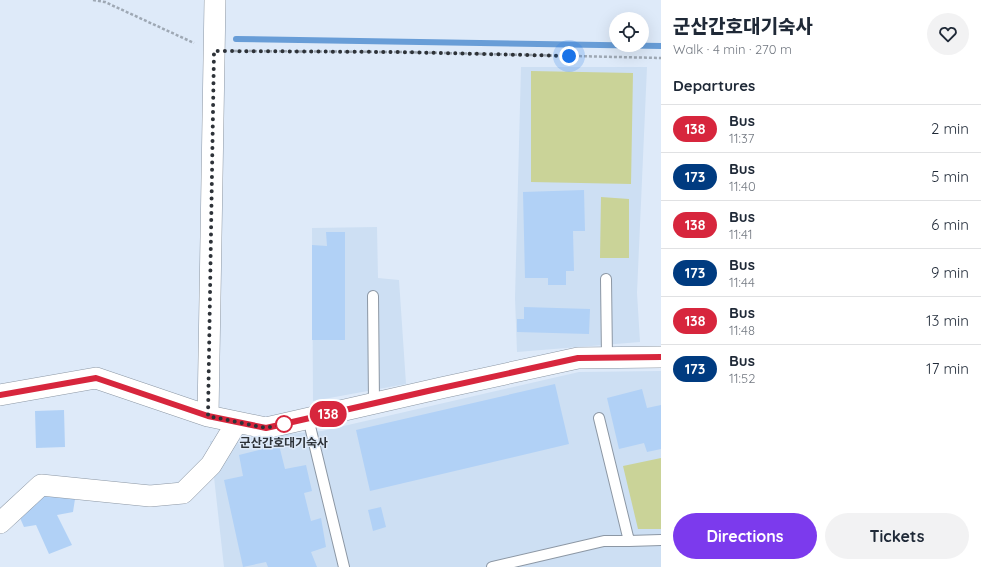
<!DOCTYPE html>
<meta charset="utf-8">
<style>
:root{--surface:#fff;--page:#f2f2f3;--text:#1f2937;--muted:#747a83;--line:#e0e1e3;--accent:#7c3aed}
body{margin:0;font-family:Quicksand,"Noto Sans KR",sans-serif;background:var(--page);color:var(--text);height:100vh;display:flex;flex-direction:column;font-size:15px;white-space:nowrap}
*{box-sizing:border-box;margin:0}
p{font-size:13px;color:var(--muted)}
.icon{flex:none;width:22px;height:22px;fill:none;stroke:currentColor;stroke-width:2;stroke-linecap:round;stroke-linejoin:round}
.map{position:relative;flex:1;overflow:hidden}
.panel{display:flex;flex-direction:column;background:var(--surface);width:320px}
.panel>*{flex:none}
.badge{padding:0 8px;border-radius:13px;font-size:14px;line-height:26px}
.tools{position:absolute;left:609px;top:12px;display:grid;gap:8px}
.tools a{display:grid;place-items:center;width:40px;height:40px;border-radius:50%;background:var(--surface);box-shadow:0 4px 16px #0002;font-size:20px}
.you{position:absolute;width:20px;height:20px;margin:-10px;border:3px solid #fff;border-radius:50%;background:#1a73e8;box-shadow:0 0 0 6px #1a73e833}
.map>.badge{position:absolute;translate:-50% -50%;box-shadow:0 0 0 2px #fff}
h2{padding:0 12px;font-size:15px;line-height:36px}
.round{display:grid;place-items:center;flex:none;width:42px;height:42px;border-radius:21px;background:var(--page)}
.overview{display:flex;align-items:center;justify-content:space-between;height:68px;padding:0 12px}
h1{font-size:19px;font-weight:800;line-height:30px}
.cta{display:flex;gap:8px;margin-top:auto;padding:8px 12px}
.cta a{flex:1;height:46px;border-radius:24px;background:var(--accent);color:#fff;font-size:16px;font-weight:800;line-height:46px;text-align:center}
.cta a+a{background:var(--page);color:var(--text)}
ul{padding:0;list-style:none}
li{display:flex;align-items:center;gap:12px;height:48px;padding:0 12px;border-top:1px solid var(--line)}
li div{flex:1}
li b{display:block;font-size:15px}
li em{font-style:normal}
li .badge{min-width:44px;font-weight:700;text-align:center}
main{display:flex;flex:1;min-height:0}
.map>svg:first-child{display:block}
.built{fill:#cddff3}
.green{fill:#cad398}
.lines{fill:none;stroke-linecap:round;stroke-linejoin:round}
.stream{stroke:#689dd7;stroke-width:6}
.building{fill:#b1d1f6}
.service-casing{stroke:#8c97a4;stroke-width:12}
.minor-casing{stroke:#8c97a4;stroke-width:22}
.path{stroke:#9ea8b4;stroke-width:2.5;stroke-dasharray:3 2;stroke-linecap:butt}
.service{stroke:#fff;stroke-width:10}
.minor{stroke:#fff;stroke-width:21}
.line-casing{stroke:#fff;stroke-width:9}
.line{stroke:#d7263d;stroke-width:6}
.walk{stroke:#2d3238;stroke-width:4;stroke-dasharray:0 7.2}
.stop-dot{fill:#fff;stroke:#d7263d;stroke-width:2}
.labels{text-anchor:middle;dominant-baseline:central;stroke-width:3;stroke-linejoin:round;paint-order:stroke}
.stop-label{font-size:12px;font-weight:bold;fill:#2d3238;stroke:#deeaf9}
</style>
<main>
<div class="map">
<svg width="661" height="567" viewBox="0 0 661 567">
<rect width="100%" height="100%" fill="#deeaf9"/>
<path class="built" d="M521,67h126l-10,226 3,49 -123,10 -2,-54z
M377,227l1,51 21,2 7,104 -93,17 -1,-173z
M661,371v196h-437l-14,-126 112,-10 257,-59z"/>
<path class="green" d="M531,71l102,2 -2,111 -100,-2z
M601,197l28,2v59h-29z
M661,458v71h-23l-15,-63z"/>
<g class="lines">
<path class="stream" d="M236,39l425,7"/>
</g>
<path class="building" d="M584,190l1,41h-12l1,40h-8v14h-18v-7h-23l-2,-86z
M326,232h19v108h-33v-95l15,1z
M524,307l66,2 -1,25 -72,-2v-13h7z
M555,384l14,60 -199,47 -14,-61z
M642,389l5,19 14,-3v44l-14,3 -3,-9 -25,6 -12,-51z
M64,410l1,37 -29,1 -1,-37z
M279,445l6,24 21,-4 6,26 -8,2 7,28 10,-3 5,29 -15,5 6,15h-49l-2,-5 -23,5 -19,-87 19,-4 -4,-21z
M47,494l28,5 -2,13 -16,3 15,30 -23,9 -13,-29 -12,2 -7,-16z
M381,507l5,20 -13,4 -5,-21z"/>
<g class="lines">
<defs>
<path id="service" d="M606,279l1,79
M373,296l1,107
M308,418l36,149
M599,418l30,123 32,-1
M492,567l112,-26h25"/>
<path id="minor" d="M0,395l96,-17 112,38 58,12 175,-40 137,-30 83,-1
M208,416l7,-416
M0,523l41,-38 109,11 33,-3 28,-28 26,-43"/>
</defs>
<use href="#service" class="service-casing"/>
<use href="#minor" class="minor-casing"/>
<path class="path" d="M93,0l12,2 89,41
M234,51l165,1 262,6"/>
<use href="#service" class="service"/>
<use href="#minor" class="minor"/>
</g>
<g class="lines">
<defs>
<path id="line" d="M0,395l96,-17 112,38 58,12 162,-37 150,-33 83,-1"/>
</defs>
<use href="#line" class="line-casing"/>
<use href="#line" class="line"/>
<path class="walk" d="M284,424l-18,4 -58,-12 6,-365 185,1 170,4"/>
</g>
<circle class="stop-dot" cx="284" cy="424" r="8"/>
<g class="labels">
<g class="stop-label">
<text x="284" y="442">군산간호대기숙사</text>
</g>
</g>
</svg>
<div class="tools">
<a><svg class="icon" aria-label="locate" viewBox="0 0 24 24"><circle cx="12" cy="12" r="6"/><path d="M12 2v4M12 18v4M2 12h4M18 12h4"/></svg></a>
</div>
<div class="you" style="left:569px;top:56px"></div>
<b class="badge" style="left:328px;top:414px;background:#d7263d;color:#fff">138</b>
</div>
<section class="panel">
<div class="overview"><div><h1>군산간호대기숙사</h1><p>Walk · 4 min · 270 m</p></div><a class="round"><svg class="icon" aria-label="heart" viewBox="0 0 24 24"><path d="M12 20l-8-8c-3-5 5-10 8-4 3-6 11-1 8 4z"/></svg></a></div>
<h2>Departures</h2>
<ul>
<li><span class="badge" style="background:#d7263d;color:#fff">138</span><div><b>Bus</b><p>11:37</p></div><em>2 min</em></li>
<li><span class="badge" style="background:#003b80;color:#fff">173</span><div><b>Bus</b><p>11:40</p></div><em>5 min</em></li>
<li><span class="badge" style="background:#d7263d;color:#fff">138</span><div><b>Bus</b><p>11:41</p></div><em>6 min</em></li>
<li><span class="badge" style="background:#003b80;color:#fff">173</span><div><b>Bus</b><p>11:44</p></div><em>9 min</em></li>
<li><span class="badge" style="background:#d7263d;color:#fff">138</span><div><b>Bus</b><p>11:48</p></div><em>13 min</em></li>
<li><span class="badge" style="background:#003b80;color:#fff">173</span><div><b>Bus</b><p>11:52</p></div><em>17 min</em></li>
</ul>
<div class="cta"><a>Directions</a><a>Tickets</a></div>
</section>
</main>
